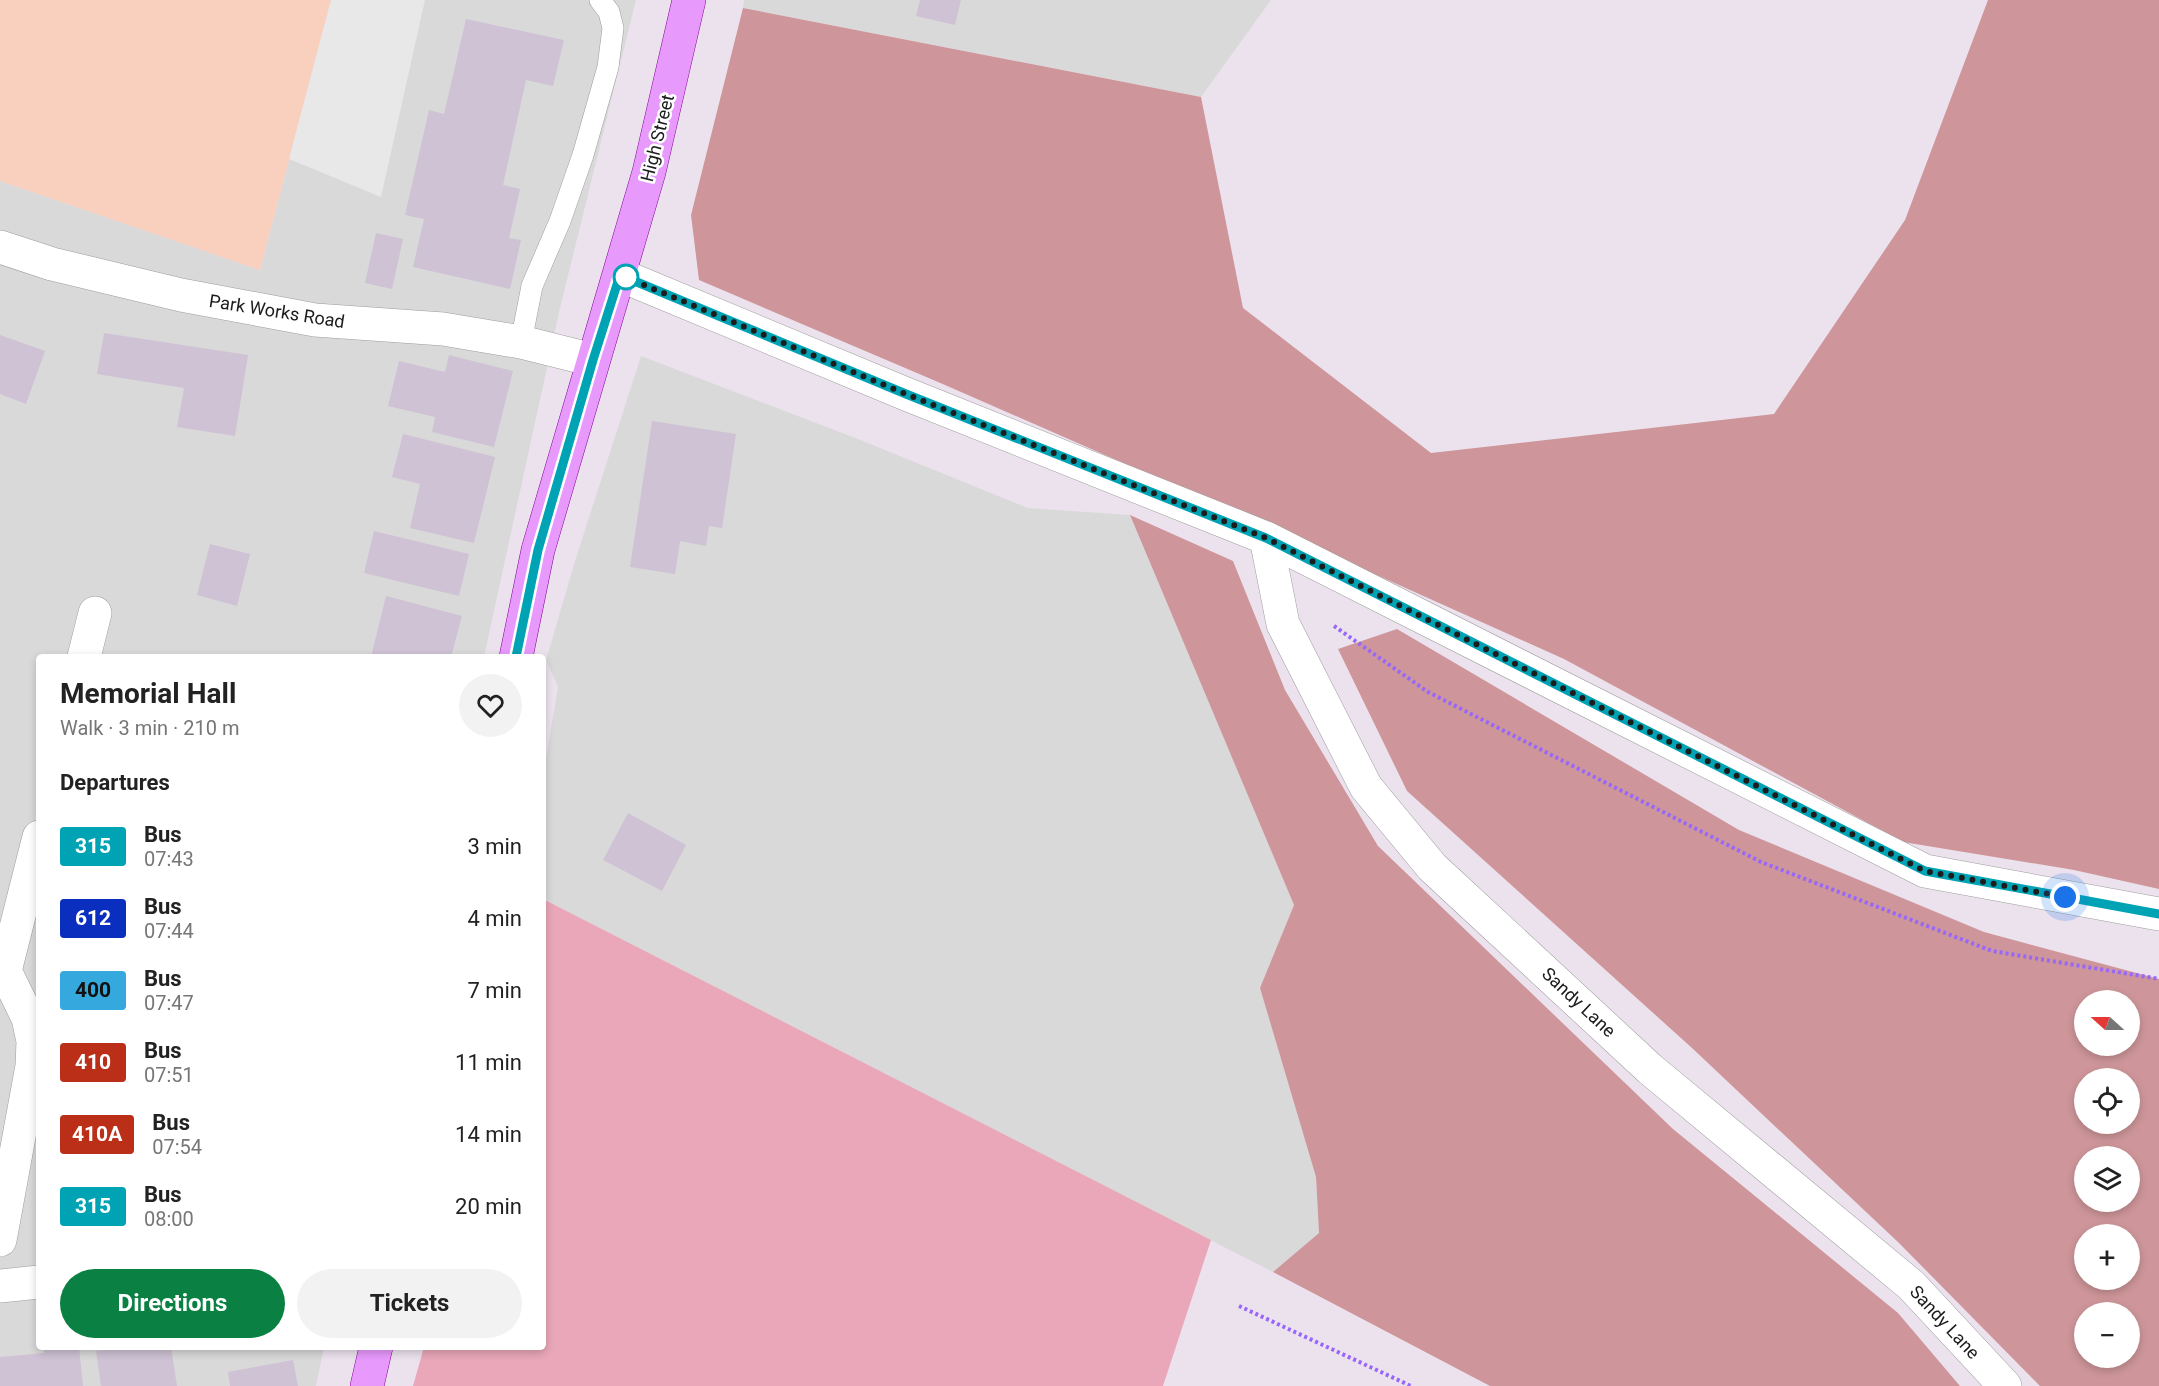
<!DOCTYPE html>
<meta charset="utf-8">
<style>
:root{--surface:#fff;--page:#f2f2f2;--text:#222;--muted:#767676;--accent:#0b8043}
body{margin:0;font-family:Roboto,sans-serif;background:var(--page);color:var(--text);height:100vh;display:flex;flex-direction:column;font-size:22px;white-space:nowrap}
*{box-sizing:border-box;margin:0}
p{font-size:20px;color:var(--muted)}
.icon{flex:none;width:33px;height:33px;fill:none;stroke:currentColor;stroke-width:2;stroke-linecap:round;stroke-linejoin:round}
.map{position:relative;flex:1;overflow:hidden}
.drawer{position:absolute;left:36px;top:654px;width:510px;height:696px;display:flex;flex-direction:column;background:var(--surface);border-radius:6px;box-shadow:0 3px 9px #0003}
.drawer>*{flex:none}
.badge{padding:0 12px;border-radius:4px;font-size:21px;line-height:39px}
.needle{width:39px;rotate:291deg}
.tools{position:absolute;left:2074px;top:990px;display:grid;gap:12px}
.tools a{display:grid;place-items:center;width:66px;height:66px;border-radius:50%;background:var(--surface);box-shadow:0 3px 9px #0003;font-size:30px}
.you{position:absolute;width:30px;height:30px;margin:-15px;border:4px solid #fff;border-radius:50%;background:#1a73e8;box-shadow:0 0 0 9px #1a73e833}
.map>.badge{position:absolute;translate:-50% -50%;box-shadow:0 0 0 3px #fff}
h2{padding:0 24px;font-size:22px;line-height:54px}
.round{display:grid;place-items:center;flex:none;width:63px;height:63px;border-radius:32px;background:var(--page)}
.headline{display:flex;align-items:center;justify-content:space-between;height:102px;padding:0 24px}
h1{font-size:28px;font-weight:700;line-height:45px}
.primary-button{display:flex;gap:12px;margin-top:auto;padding:12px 24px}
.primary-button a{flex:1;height:69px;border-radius:36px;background:var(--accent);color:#fff;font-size:24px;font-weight:700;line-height:69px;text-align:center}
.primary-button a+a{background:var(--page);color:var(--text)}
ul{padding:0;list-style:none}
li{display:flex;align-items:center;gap:18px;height:72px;padding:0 24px}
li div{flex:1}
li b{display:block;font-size:22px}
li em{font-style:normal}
li .badge{min-width:66px;font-weight:700;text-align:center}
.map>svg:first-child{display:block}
.residential{fill:#dad9da}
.grass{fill:#e9a7b9}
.forest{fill:#ce969a;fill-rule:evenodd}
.park{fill:#f9cfbe}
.parking{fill:#e8e8e8}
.building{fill:#cec2d4}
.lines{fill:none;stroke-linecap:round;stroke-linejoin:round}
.service-casing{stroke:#9d9d9d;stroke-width:22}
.minor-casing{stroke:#9d9d9d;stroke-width:34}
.primary-casing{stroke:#840095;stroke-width:34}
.path{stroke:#9667fa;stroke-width:4;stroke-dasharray:3 3;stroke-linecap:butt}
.service{stroke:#fff;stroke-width:21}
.minor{stroke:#fff;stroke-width:33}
.primary{stroke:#e799fc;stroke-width:33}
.line-casing{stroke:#fff;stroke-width:14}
.line{stroke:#00a3b4;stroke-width:9}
.walk{stroke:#1c1c1c;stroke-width:6;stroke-dasharray:0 10.8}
.stop-dot{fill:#fff;stroke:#00a3b4;stroke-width:3}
.labels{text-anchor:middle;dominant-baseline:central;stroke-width:5;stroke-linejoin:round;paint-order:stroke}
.street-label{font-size:18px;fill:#1c1c1c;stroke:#fff}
</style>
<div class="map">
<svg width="2159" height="1386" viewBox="0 0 2159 1386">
<rect width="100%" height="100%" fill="#ece2ee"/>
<path class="residential" d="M331,0h305l-76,308 -76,349h-445v690h285l-8,39h-316v-1205l260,89z
M744,0h527l-70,97 -458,-89z
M641,356l217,83 170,69 102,7 164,390 -34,83 56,189 3,56 -46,39 -730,-373v-123l15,-89 -12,-27 29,-99z"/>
<path class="grass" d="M543,899l668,341 -48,146h-750l11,-39h119z"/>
<path class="forest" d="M1988,0h171v889l-85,-19 -171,-28 -339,-183 -281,-126 -338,-148 -246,-105 -8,-65 52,-207 458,89 42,211 188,145 343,-39 131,-194z
M1130,515l103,46 52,129 93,156 295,283 225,184 62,73h-470l-217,-114 46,-39 -3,-56 -56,-189 34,-83z
M1397,629l342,201 245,102 175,47v407h-119l-141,-143 -207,-195 -285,-257 -69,-142zM2085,1000h45v46h-45zM2085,1078h45v46h-45zM2085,1156h45v46h-45zM2085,1234h45v46h-45zM2085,1312h45v46h-45z"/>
<path class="park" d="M0,0h331l-71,270 -260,-89z"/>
<path class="parking" d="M331,0h94l-44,197 -92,-38z"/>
<path class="building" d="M920,0h41l-6,25 -39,-9z
M466,19l98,21 -11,46 -27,-6 -23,105 17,4 -11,49 12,2 -11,49 -97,-22 11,-48 -19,-4 24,-105 15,4z
M376,233l27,6 -11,50 -27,-6z
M104,333l144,22 -13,81 -58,-9 7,-39 -87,-14z
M0,335l45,16 -19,53 -26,-10z
M449,355l64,16 -19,76 -62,-15 3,-15 -47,-11 11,-45 46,11z
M652,421l84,13 -14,94 -13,-2 -3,20 -26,-5 -5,33 -45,-7z
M403,434l92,23 -21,86 -64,-15 10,-44 -28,-7z
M374,531l95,23 -10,42 -95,-23z
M210,544l40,10 -13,52 -40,-11z
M386,596l76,20 -11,41h-80z
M628,813l58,32 -24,46 -59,-31z
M43,1347h36l4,39h-83v-29l44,-4z
M128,1347h43l6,39h-76l-5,-35z
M293,1360l5,26h-68l-2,-14z"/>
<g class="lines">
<defs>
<path id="service" d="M521,342l11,-56 28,-65 23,-66 25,-88 5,-39 -4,-16 -9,-12"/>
<path id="minor" d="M0,247l52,17 129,31 134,25 128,9 78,13 72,18
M620,275l286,119 360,144 659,333 234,43
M1266,538l17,86 83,163 66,80 218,202 261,216 94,101
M84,657l11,-44
M0,1240l32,-174 1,-25 -5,-23 -23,-47 34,-134
M0,1286l39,-4"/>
<path id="primary" d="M516,657l22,-107 111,-378 40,-172
M367,1386l9,-39"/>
</defs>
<use href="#service" class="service-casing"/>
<use href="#minor" class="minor-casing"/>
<use href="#primary" class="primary-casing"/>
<path class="path" d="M1334,626l94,66 333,170 231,89 167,28
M1239,1306l172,80"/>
<use href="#service" class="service"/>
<use href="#minor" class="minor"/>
<use href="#primary" class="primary"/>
</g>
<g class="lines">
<defs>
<path id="line" d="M516,657l22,-107 55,-190 27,-85 286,119 360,144 659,333 234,43"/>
</defs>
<use href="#line" class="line-casing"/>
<use href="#line" class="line"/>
<path class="walk" d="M626,277l-6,-2 286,119 360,144 659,333 140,26"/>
</g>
<circle class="stop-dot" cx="626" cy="277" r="12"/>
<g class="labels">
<g class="street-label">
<text transform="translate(657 138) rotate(-76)">High Street</text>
<text transform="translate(277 311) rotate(9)">Park Works Road</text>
<text transform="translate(1579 1002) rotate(43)">Sandy Lane</text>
<text transform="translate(1945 1322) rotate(47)">Sandy Lane</text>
</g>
</g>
</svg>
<div class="tools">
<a><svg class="needle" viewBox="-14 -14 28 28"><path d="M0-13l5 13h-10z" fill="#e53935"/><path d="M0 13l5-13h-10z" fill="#767676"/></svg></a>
<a><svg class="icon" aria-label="locate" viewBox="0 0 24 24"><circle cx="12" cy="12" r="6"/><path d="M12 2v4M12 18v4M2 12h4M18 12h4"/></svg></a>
<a><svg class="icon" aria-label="layers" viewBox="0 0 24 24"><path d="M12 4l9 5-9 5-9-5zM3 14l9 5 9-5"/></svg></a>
<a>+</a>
<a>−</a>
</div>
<div class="you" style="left:2065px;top:897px"></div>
<section class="drawer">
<div class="headline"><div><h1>Memorial Hall</h1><p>Walk · 3 min · 210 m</p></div><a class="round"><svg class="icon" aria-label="heart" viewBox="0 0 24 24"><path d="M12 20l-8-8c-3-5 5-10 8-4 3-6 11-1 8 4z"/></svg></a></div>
<h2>Departures</h2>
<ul>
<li><span class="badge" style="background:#00a3b4;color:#fff">315</span><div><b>Bus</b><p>07:43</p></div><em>3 min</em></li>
<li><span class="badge" style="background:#0a2ebe;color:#fff">612</span><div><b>Bus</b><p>07:44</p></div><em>4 min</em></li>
<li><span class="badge" style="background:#35a9de;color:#111">400</span><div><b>Bus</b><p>07:47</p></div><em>7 min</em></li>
<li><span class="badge" style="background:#bb2e18;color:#fff">410</span><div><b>Bus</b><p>07:51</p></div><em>11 min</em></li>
<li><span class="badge" style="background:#bb2e18;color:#fff">410A</span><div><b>Bus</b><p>07:54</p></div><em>14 min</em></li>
<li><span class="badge" style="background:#00a3b4;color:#fff">315</span><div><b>Bus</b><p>08:00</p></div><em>20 min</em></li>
</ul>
<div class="primary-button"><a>Directions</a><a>Tickets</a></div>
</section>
</div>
